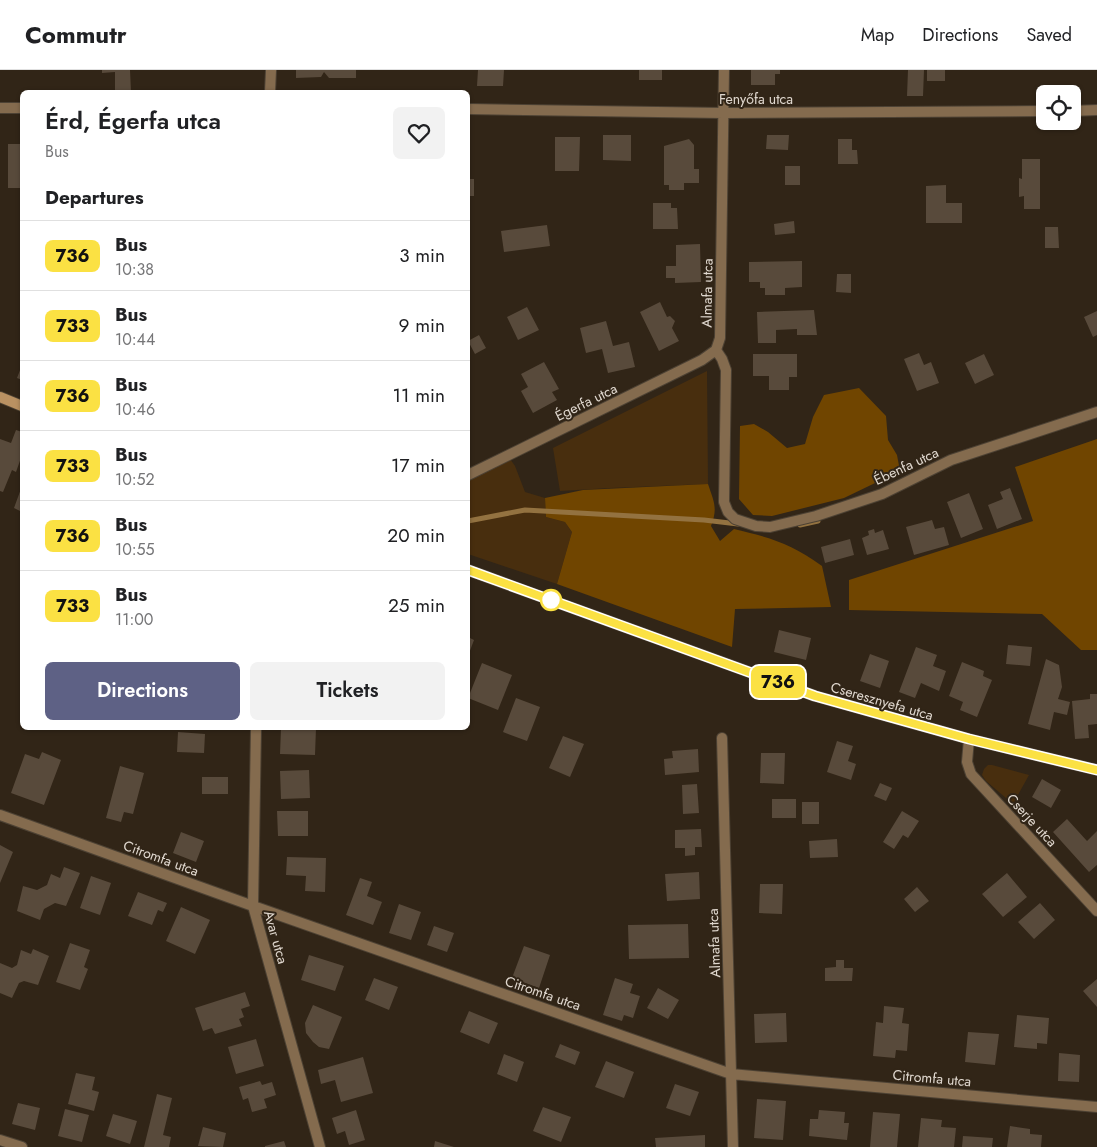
<!DOCTYPE html>
<meta charset="utf-8">
<style>
:root{--surface:#fff;--page:#f2f2f2;--text:#202124;--muted:#757577;--line:#e0e0e0;--accent:#5e6185}
body{margin:0;font-family:Jost,sans-serif;background:var(--page);color:var(--text);height:100vh;display:flex;flex-direction:column;font-size:19px;white-space:nowrap}
*{box-sizing:border-box;margin:0}
p{font-size:16px;color:var(--muted)}
.icon{flex:none;width:28px;height:28px;fill:none;stroke:currentColor;stroke-width:2;stroke-linecap:round;stroke-linejoin:round}
.map{position:relative;flex:1;overflow:hidden}
.panel{position:absolute;left:20px;top:20px;width:450px;height:640px;display:flex;flex-direction:column;background:var(--surface);border-radius:8px;box-shadow:0 1px 4px #0004}
.panel>*{flex:none}
.badge{padding:0 10px;border-radius:8px;font-size:18px;line-height:32px}
.buttons{position:absolute;left:1036px;top:15px;display:grid;gap:10px}
.buttons a{display:grid;place-items:center;width:45px;height:45px;border-radius:8px;background:var(--surface);box-shadow:0 1px 4px #0004;font-size:25px}
.map>.badge{position:absolute;translate:-50% -50%;box-shadow:0 0 0 2px #fff}
h2{padding:0 25px;font-size:19px;line-height:45px}
.round{display:grid;place-items:center;flex:none;width:52px;height:52px;border-radius:8px;background:var(--page)}
.overview{display:flex;align-items:center;justify-content:space-between;height:85px;padding:0 25px}
h1{font-size:24px;font-weight:600;line-height:38px}
.action{display:flex;gap:10px;margin-top:auto;padding:10px 25px}
.action a{flex:1;height:58px;border-radius:8px;background:var(--accent);color:#fff;font-size:20px;font-weight:600;line-height:58px;text-align:center}
.action a+a{background:var(--page);color:var(--text)}
ul{padding:0;list-style:none}
li{display:flex;align-items:center;gap:15px;height:70px;padding:0 25px;border-top:1px solid var(--line)}
li div{flex:1}
li b{display:block;font-size:19px}
li em{font-style:normal}
li .badge{min-width:55px;font-weight:700;text-align:center}
header{display:flex;align-items:center;gap:30px;box-sizing:border-box;height:70px;padding:0 25px;background:var(--surface);border-bottom:1px solid var(--line)}
header strong{font-size:24px}
nav{display:flex;gap:28px;margin-inline-start:auto;font-size:18px}
.map>svg:first-child{display:block}
.green{fill:#482e0e}
.forest{fill:#704500}
.lines{fill:none;stroke-linecap:round;stroke-linejoin:round}
.stream{stroke:#937240;stroke-width:5}
.building{fill:#584a3b}
.street-casing{stroke:#4d4234;stroke-width:12}
.secondary-casing{stroke:#4d4234;stroke-width:12}
.street{stroke:#846b4e;stroke-width:10}
.secondary{stroke:#b99162;stroke-width:10}
.line-casing{stroke:#fff;stroke-width:11}
.line{stroke:#fbe143;stroke-width:8}
.stop-dot{fill:#fff;stroke:#fbe143;stroke-width:2.5}
.labels{text-anchor:middle;dominant-baseline:central;stroke-width:4;stroke-linejoin:round;paint-order:stroke}
.street-label{font-size:14px;fill:#e0d8cf;stroke:#312517}
</style>
<header>
<strong>Commutr</strong>
<nav><a>Map</a><a>Directions</a><a>Saved</a></nav>
</header>
<div class="map">
<svg width="1097" height="1077" viewBox="0 0 1097 1077">
<rect width="100%" height="100%" fill="#312517"/>
<path class="green" d="M707,301l1,113 -98,4 -50,3 -7,-43z
M510,389l5,7 10,26 20,6 1,19 19,5 7,10 -15,52 -89,-30v-73z
M988,695h4l37,10 -16,29 -27,-23 -4,-6 2,-6z"/>
<path class="forest" d="M859,318l27,28 2,24 9,15 3,16 -56,27 -72,18 -19,-1 -14,-16 1,-73 14,-2 14,8 19,16 18,-4 8,-27 11,-22z
M1097,369v211h-16l-39,-36 -193,-4v-30l184,-59 -18,-54z
M708,414c6,18 10,24 3,42l9,15 14,-12c37,9 56,14 88,37l9,41 -96,2 -3,38 -175,-63 15,-52 -7,-10 -19,-5 -1,-19 38,-8z"/>
<g class="lines">
<path class="stream" d="M468,451l57,-11 179,10 34,4
M800,455l18,-4"/>
</g>
<path class="building" d="M102,0h28l1,22h-16v-20l-13,1z
M296,0h60v8h-27l-5,-6 -3,5 -25,1z
M478,0h26l-1,16h-26z
M639,0h23v10h-23z
M751,0h29v4h-5v11h-24z
M908,0h16l-1,26h-16z
M927,0h18v11h-18z
M603,65h28v26l-28,-1z
M767,65h22l-1,15 -22,-1z
M555,67h25l-1,34h-24z
M689,69l5,6v24h5v14h-15v7h-15v-5h-5v-39z
M838,69h14v11h5l1,14h-20z
M8,74h14v44h-14z
M1022,89h18v50h-16v-13l-5,1v-19l3,1z
M785,96h15v19h-15z
M468,109h6v17h-6z
M946,115v18h16v20h-36v-37z
M653,133h18v5h6l1,21h-25z
M794,151l1,12 -20,2 -1,-11z
M547,155l3,21 -46,6 -3,-21z
M1045,157h13l1,21h-14z
M700,174l1,38 -26,1v-5h-9v-12h10v-21z
M802,191v26l-17,1v7h-20v-7h-5v-6h-11v-20z
M837,204h14v19l-15,-1z
M660,232l7,15 3,-1 5,5 -3,7 7,13 -20,10 -19,-39z
M527,237l12,23 -21,10 -11,-23z
M814,240l3,25h-20v-6l-21,1v13h-18l-1,-31z
M1097,241v24l-4,2 -9,-20z
M606,251l7,25 16,-4 6,25 -27,6 -6,-24 -16,4 -6,-25z
M479,265l7,13 -11,6 -7,-13z
M919,283l5,12 7,-3 8,21 -22,8 -13,-32z
M753,284h44v23h-8v13h-20v-14h-16z
M984,284l10,21 -19,9 -10,-21z
M544,292l15,27 -7,3 5,8 -24,13 -12,-22 7,-4 -7,-13z
M22,295v15l-5,-2z
M16,360l6,2v23l-6,17 -4,-2 -9,22 -3,-1v-52l11,4z
M22,416v26l-8,-4z
M1010,418l12,31 -25,10 -9,-24 15,-6 -3,-7z
M969,423l14,36 -22,9 -14,-36z
M932,450l3,9 9,-2 5,18 -35,10 -8,-28z
M874,459l1,4 8,-3 6,19 -22,6 -5,-17 7,-3 -1,-4z
M850,469l4,16 -29,8 -4,-16z
M779,560l32,8 -5,22 -32,-8z
M468,567l6,3 -6,16z
M1008,575l24,2 -2,19 -24,-2z
M916,577l21,8 -4,11 13,5 -7,20 -18,-8 -6,15 -16,-6z
M870,584l19,7 -9,27 -20,-7z
M1046,589l13,6 3,22 -4,12 12,3 -3,13 -13,-3 -4,18 -22,-6z
M962,592l22,9 -1,5 9,4 -15,37 -17,-7 3,-8 -14,-6z
M482,593l30,12 -14,35 -30,-12z
M1090,624h7v30l-9,1 1,13 -14,1 -3,-38 18,-2z
M516,628l24,9 -13,34 -24,-9z
M281,658h35l-1,27 -35,-1z
M178,662l27,2 -1,19 -27,-1z
M563,666l21,8 -14,33 -21,-9z
M837,671l16,5 -5,15 8,3 -5,16 -24,-8z
M698,679l1,23 -34,3 -1,-16 9,-1 -1,-7z
M42,682l19,8 -17,45 -33,-12 14,-39 14,5z
M761,683h24l-1,31 -24,-1z
M120,696l24,7 -11,41 -9,-2 -3,10 -15,-4z
M309,700l1,28 -29,1 -1,-28z
M202,707h26v17h-26z
M1042,709l19,11 -10,18 -19,-11z
M880,713l12,5 -6,13 -12,-5z
M697,714l2,29 -16,1 -1,-29z
M772,729h24v19h-24z
M802,732h17v22h-17z
M277,741h31v25h-30z
M902,741l17,10 -11,17 -5,-3 -9,14 -11,-7z
M1067,749l20,22 10,-10v34l-8,7 -36,-40z
M701,759l1,18h-7v8l-10,1v-8h-10v-18z
M181,762l23,9 -8,21 -23,-9z
M837,769l1,18 -28,1 -1,-17z
M0,775l13,7 -13,31z
M287,787l39,1 -1,34 -20,-1 1,-15 -20,-1z
M64,797l16,6 -14,33 -11,-3 -11,6 -4,11 -23,-9 6,-25 14,4 10,-5 4,-11 9,4z
M699,802l1,27 -33,2 -2,-27z
M1007,803l20,24 -24,20 -21,-23z
M91,806l20,7 -11,32 -20,-7z
M360,808l12,4 -5,14 15,6 -9,23 -27,-10z
M760,814h23l-1,30 -23,-1z
M917,817l12,14 -14,11 -11,-13z
M138,822l29,11 -4,9 -5,-2 -6,15 -24,-9z
M1040,833l15,17 -21,19 -16,-17z
M399,834l22,8 -10,28 -22,-7z
M181,837l29,13 -15,34 -29,-13z
M688,854l1,34 -60,1 -1,-34z
M434,856l20,7 -7,19 -20,-7z
M70,873l20,7 -6,17 4,2 -8,21 -24,-8z
M524,876l26,9 -11,33 -27,-10z
M33,879l16,7 -11,29 -14,-4 -5,2 -7,15 -12,-5v-30l12,5 5,-3 4,-15 10,4z
M309,885l35,11 -9,25 -34,-11z
M836,890h8v8h9l-1,13h-27v-13l11,-1z
M374,908l24,9 -9,23 -24,-10z
M615,908l18,6 -3,9 10,3 -7,22 -9,-3 -2,6 -19,-6z
M1097,909v28l-14,-16z
M658,918l21,12 -11,19 -21,-11z
M245,922l5,14 -9,3 3,8 -5,2 3,7 -27,8 -3,-6 -9,3 -8,-23z
M313,935l29,12 -13,32 -10,-2 -6,-5 -7,-9 -1,-10z
M884,936l20,2 -2,15 7,1 -2,27 -11,-1 -1,8 -22,-2 3,-34 7,1z
M469,941l29,12 -9,21 -29,-12z
M786,943l1,29 -32,1 -1,-29z
M1017,945l32,3 -2,26 -10,-1v6l-23,-2z
M968,962l31,2 -4,31 -30,-3z
M256,969l8,27 -28,8 -8,-27z
M560,974l20,8 -5,13 -20,-8z
M1059,983l21,2 -1,27 -21,-1z
M504,984l20,8 -7,20 -20,-8z
M363,987l10,36 -32,9 -6,-22 -14,4 -3,-14z
M606,991l28,11 -10,26 -29,-11z
M76,1003l19,4 -3,13 7,2 -5,19 -26,-7z
M260,1011l2,4 10,-3 4,13 -12,4 3,9 -15,4 -4,-14 -5,2 -4,-13z
M675,1014l24,8 -9,24 -24,-8z
M157,1024l15,4 -9,37 8,2 -2,10h-25z
M757,1029l29,2 -3,39 -29,-2z
M18,1033l22,5 -5,22 -23,-6z
M543,1037l28,10 -10,25 -28,-11z
M65,1039l24,6 -7,27 -24,-6z
M356,1040l9,30 -16,5 -4,-14 -8,3 -5,-16z
M819,1040l26,2 -1,11h5l-2,17 -38,-4 1,-17h8z
M873,1042l27,2 -3,33h-27z
M113,1044l24,7 -7,23 -24,-8z
M921,1048l21,2 -1,7 15,1 -2,19h-36z
M1010,1056l20,3v5l12,1 -1,12h-34z
M203,1057l23,6 -3,14 -25,-1z
M705,1065v12h-49l-1,-9z
M963,1066l30,2 -1,9h-30z
M284,1071l2,6h-21v-1z
M435,1071l19,6h-20z"/>
<g class="lines">
<defs>
<path id="street" d="M270,22l1,-22
M0,38h22
M468,39l255,4 322,-2
M1072,41l25,-1
M716,280l6,9 4,11 -2,132 4,10 7,7 21,7 14,1 46,-11 66,-22 69,-34 146,-48
M716,280l4,-12 4,-268
M468,405l234,-115 14,-10
M256,658l-3,178 67,241
M722,668l11,409
M969,669l-2,23 4,12 126,137
M0,745l253,91 478,168 366,33
M0,1070l22,7"/>
<path id="secondary" d="M0,327l22,9
M468,500l347,126 154,43 128,31"/>
</defs>
<use href="#street" class="street-casing"/>
<use href="#secondary" class="secondary-casing"/>
<use href="#street" class="street"/>
<use href="#secondary" class="secondary"/>
</g>
<g class="lines">
<defs>
<path id="line" d="M468,500l347,126 154,43 128,31"/>
</defs>
<use href="#line" class="line-casing"/>
<use href="#line" class="line"/>
</g>
<circle class="stop-dot" cx="551" cy="530" r="10"/>
<g class="labels">
<g class="street-label">
<text x="756" y="29">Fenyőfa utca</text>
<text transform="translate(707 223) rotate(-89)">Almafa utca</text>
<text transform="translate(586 332) rotate(-26)">Égerfa utca</text>
<text transform="translate(906 396) rotate(-25)">Ébenfa utca</text>
<text transform="translate(882 631) rotate(16)">Cseresznyefa utca</text>
<text transform="translate(1032 750) rotate(47)">Cserje utca</text>
<text transform="translate(161 788) rotate(20)">Citromfa utca</text>
<text transform="translate(276 867) rotate(74)">Avar utca</text>
<text transform="translate(714 873) rotate(-92)">Almafa utca</text>
<text transform="translate(543 923) rotate(19)">Citromfa utca</text>
<text transform="translate(932 1008) rotate(5)">Citromfa utca</text>
</g>
</g>
</svg>
<div class="buttons">
<a><svg class="icon" aria-label="locate" viewBox="0 0 24 24"><circle cx="12" cy="12" r="6"/><path d="M12 2v4M12 18v4M2 12h4M18 12h4"/></svg></a>
</div>
<b class="badge" style="left:778px;top:612px;background:#fbe143;color:#111">736</b>
<section class="panel">
<div class="overview"><div><h1>Érd, Égerfa utca</h1><p>Bus</p></div><a class="round"><svg class="icon" aria-label="heart" viewBox="0 0 24 24"><path d="M12 20l-8-8c-3-5 5-10 8-4 3-6 11-1 8 4z"/></svg></a></div>
<h2>Departures</h2>
<ul>
<li><span class="badge" style="background:#fbe143;color:#111">736</span><div><b>Bus</b><p>10:38</p></div><em>3 min</em></li>
<li><span class="badge" style="background:#fbe143;color:#111">733</span><div><b>Bus</b><p>10:44</p></div><em>9 min</em></li>
<li><span class="badge" style="background:#fbe143;color:#111">736</span><div><b>Bus</b><p>10:46</p></div><em>11 min</em></li>
<li><span class="badge" style="background:#fbe143;color:#111">733</span><div><b>Bus</b><p>10:52</p></div><em>17 min</em></li>
<li><span class="badge" style="background:#fbe143;color:#111">736</span><div><b>Bus</b><p>10:55</p></div><em>20 min</em></li>
<li><span class="badge" style="background:#fbe143;color:#111">733</span><div><b>Bus</b><p>11:00</p></div><em>25 min</em></li>
</ul>
<div class="action"><a>Directions</a><a>Tickets</a></div>
</section>
</div>
